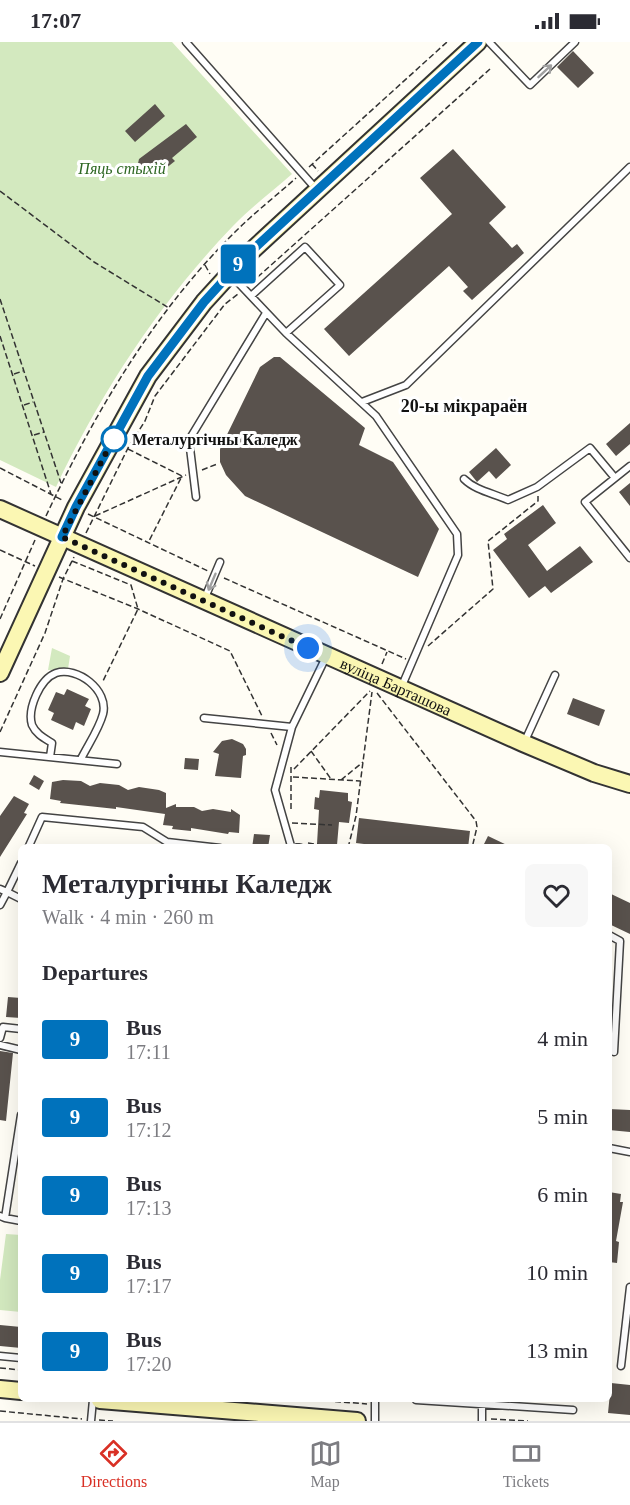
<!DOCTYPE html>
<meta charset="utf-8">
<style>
:root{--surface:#fff;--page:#f7f7f7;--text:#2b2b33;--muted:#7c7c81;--line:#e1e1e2;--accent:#d93025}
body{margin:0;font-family:Georgia,serif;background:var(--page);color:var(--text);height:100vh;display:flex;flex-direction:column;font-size:22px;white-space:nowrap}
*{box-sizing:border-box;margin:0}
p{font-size:20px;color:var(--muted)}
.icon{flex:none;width:33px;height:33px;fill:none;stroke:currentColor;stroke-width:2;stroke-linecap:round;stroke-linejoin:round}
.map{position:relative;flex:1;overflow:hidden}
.side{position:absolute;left:18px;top:802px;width:594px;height:558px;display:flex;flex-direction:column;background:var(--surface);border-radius:9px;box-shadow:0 6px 24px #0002}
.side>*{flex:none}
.badge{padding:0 12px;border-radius:4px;font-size:21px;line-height:39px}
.you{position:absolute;width:30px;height:30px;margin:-15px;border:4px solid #fff;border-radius:50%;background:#1a73e8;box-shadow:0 0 0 9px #1a73e833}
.map>.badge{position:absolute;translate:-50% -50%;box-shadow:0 0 0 3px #fff}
h2{padding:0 24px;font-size:22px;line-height:54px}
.round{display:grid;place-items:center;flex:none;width:63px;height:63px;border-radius:9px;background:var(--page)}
.head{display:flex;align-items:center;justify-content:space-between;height:102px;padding:0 24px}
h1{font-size:28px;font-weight:700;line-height:45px}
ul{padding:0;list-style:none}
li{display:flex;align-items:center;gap:18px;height:78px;padding:0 24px}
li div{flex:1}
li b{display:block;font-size:22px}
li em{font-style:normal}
li .badge{min-width:66px;font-weight:700;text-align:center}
.status{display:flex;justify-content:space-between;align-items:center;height:42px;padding:0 30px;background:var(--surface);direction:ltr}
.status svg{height:16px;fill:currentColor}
.tab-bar{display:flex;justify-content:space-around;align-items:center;height:84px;border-top:2px solid var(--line);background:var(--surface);font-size:16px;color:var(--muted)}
.tab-bar a{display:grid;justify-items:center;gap:3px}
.tab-bar .on{color:var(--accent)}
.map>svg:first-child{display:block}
.green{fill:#d3e9bf}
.building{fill:#59524d}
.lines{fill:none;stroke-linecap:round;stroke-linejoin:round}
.service-casing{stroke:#444;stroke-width:9}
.secondary-casing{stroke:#333;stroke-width:20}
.path{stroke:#333;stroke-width:1.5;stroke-dasharray:6 3;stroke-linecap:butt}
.service{stroke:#fff;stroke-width:6}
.secondary{stroke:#fbf7b3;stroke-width:16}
.oneway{stroke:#a0a0a0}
.line-casing{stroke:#fff;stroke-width:14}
.line{stroke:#0072bc;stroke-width:9}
.walk{stroke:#111;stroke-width:6;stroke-dasharray:0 10.8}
.stop-dot{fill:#fff;stroke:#0072bc;stroke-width:3}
.labels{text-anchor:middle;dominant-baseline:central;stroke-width:6;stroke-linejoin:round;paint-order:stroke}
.park-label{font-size:16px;font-style:italic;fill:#2d6722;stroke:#fff}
.stop-label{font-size:16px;font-weight:bold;fill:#111;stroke:#fff;text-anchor:start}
.street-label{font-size:16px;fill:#111;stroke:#fff}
.neighbourhood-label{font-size:18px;font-weight:bold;fill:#111;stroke:#fff}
</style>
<div class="status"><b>17:07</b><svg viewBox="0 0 49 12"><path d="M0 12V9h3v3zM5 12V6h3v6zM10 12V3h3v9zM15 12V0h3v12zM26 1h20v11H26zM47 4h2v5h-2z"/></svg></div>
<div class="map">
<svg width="630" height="1379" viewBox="0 0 630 1379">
<rect width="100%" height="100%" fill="#fffdf5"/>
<path class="green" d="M0,0h172l120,132c-19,17 -41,33 -59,52 -73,76 -132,166 -177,261l-56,-27z
M52,606l18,8 -2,13 -20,1z
M6,1192l15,1v77l-21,-2v-30z"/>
<path class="building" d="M573,9l21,22 -16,15 -21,-21z
M155,62l10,12 -30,26 -10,-11z
M186,82l11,13 -25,21 3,3 -20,16h-13l-5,-9 2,-9z
M453,107l53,58 -17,16 23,25 5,-4 7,9 -52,47 -9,-9 5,-4 -19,-21 -100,90 -25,-27 128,-115 -32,-36z
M274,315h6l85,71 -6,17 34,17 46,67 -21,48 -173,-81 -19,-21 -6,-13v-13l40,-82z
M630,381v21l-14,12 -10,-12z
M496,406l15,17 -15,14 -7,-8 -12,11 -8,-10z
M630,441v23l-11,-14z
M543,463l13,18 -28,22 19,26 33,-25 13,16 -42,31 -6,-7 -16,12 -36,-48 14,-11 -3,-5z
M67,647l22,10 -4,7 6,3 -7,17 -8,-4 -3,8 -22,-10 3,-7 -6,-3 8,-18 8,3z
M573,656l32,12 -6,16 -32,-12z
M232,697l11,5 3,5v6l-3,1 -2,22 -26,-2 4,-22 -6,-2 9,-11z
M185,716l14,1 -1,11 -14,-1z
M34,733l10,6 -5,9 -10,-6z
M63,738l18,1 9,5 10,-3 19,2 9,5 11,-3 20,3 7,3v15l10,-4v3h18l8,4 11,-2 18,3v-3l9,6 -1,18 -10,-1 -1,2 -37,-6v3l-19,-2 1,-3 -10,-1 2,-11 -49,-7v2l-56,-6 1,-2 -11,-2 2,-17z
M320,748l28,3v8l4,1 -3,21 -10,-1 -2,23 -20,-1 2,-34 -5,-1 1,-12 4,1z
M14,754l15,8 -5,9 3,1 -27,43v-41z
M359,776l111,13 -2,17h-72l-40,-5z
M254,792l16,1 -2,13h-16z
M488,794l25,12h-31z
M609,851l21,10v31l-21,-10z
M8,955l13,1v20l-15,-1z
M0,1009l13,2 -7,68 -6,-1z
M609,1067l21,1v22l-21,-2z
M609,1150l12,2 -1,8h3l-7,39 3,1 -2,21 -8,-1z
M0,1283l21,2v21l-21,-2z
M611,1341l19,2v30l-22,-2z"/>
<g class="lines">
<defs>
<path id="service" d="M186,0l131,148
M489,0l41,43 45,-43
M230,232l56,59 54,-48 -35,-38 -54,49
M286,291l90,83 81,118 1,21 -57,133
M362,360l44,-17 224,-218
M630,424l-45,36 45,56
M464,437c11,11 28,14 44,21l29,-13 53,-39 25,30
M196,455l-7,-57 77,-127
M204,558l16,-38
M204,676l88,9
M524,701l31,-68
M0,710l117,12
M50,715l2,-14c-8,-5 -16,-9 -20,-18 -5,-16 8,-46 24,-52 21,-7 53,17 47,41 -4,15 -15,31 -22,45
M28,806l14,-31 101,10 24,15 53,6
M301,806l-10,-2 -16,-56 17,-63 34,-70
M0,847l7,3 14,-29
M0,863l7,-13 14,7
M609,893l11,6 -6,111
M0,996l3,-11 18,2
M0,1003l21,5
M609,1106l21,4
M0,1174l5,2 16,-103
M5,1176l16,3
M0,1314l21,2
M621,1324l9,-79
M375,1358v21
M416,1358l157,10
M91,1379l2,-21
M482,1379v-17"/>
<g id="secondary">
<path id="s1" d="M0,467l523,234 71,30 36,11"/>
<path d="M0,631l76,-166 72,-131 56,-74 41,-45 233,-215"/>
<path d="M0,1347l21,2"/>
<path d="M100,1358l257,21"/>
</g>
</defs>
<use href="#service" class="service-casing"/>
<use href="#secondary" class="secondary-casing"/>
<path class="path" d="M312,122l6,7
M309,125l138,-125
M0,149l94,71 75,46
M205,223l5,9
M251,241l239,-214
M0,257l61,184
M0,294l51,158
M14,332l9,-3
M24,363l9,-3
M34,393l10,-3
M128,407l54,27 -33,65
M0,426l64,33
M202,428l15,-6
M88,472l120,57
M46,474c48,-102 108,-204 189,-284 19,-19 41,-36 61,-54
M95,474l91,-41
M86,491l42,-85 17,-27 10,-25 70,-92 13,-10
M0,508l35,16
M72,519l59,24 7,24 -36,74
M59,535l79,32 92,42 32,65
M224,536l182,81
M0,577l35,-79
M428,604l65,-57 -5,-48 50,-40v-5
M382,622l5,-12
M377,651l99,128 1,6 -5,21
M0,690l45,-99 18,-54 11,-22
M271,691l6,12
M311,709l20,28
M291,725v45
M294,727l76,-78
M293,735l67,4
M341,738l22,-18
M292,781l40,2
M308,801l34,5
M348,806l8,-32 16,-124
M0,1326l21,2
M317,1358l50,4
M0,1369l82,8
M491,1377l37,2
M99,1378l14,1"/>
<use href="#service" class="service"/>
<use href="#secondary" class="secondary"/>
</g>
<defs><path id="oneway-shaft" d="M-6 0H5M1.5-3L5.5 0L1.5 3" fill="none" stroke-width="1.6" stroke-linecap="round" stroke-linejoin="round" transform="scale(1.5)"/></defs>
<g class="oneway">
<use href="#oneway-shaft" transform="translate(545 29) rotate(-43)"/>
<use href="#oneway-shaft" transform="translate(212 540) rotate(113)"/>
</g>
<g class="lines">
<defs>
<path id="line" d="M62,495l14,-30 72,-131 56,-74 41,-45 233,-215"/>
</defs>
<use href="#line" class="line-casing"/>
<use href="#line" class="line"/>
<path class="walk" d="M114,397l3,-7 -55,105 246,111"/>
</g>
<circle class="stop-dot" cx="114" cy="397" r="12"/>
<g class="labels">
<g class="park-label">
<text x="122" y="126">Пяць стыхій</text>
</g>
<g class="stop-label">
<text x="132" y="397">Металургічны Каледж</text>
</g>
<g class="street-label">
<text stroke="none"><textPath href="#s1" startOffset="434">вуліца Барташова</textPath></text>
</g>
<g class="neighbourhood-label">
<text x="464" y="364">20-ы мікрараён</text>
</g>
</g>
</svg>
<div class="you" style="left:308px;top:606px"></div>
<b class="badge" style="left:238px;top:222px;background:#0072bc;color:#fff">9</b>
<section class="side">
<div class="head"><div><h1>Металургічны Каледж</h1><p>Walk · 4 min · 260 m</p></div><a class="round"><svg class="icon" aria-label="heart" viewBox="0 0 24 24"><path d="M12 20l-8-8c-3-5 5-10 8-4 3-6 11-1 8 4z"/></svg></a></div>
<h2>Departures</h2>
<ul>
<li><span class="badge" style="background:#0072bc;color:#fff">9</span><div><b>Bus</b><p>17:11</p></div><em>4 min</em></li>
<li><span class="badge" style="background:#0072bc;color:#fff">9</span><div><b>Bus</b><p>17:12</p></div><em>5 min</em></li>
<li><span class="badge" style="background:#0072bc;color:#fff">9</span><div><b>Bus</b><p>17:13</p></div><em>6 min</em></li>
<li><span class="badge" style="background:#0072bc;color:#fff">9</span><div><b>Bus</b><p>17:17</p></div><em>10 min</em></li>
<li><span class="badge" style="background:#0072bc;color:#fff">9</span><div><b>Bus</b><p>17:20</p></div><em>13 min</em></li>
</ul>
</section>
</div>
<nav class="tab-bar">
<a class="on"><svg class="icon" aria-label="directions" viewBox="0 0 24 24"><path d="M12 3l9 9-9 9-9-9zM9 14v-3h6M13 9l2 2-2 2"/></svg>Directions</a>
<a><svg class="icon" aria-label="map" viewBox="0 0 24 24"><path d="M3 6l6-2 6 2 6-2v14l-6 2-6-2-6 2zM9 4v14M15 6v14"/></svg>Map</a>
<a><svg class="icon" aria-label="tickets" viewBox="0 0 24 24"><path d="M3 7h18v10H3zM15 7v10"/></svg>Tickets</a>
</nav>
